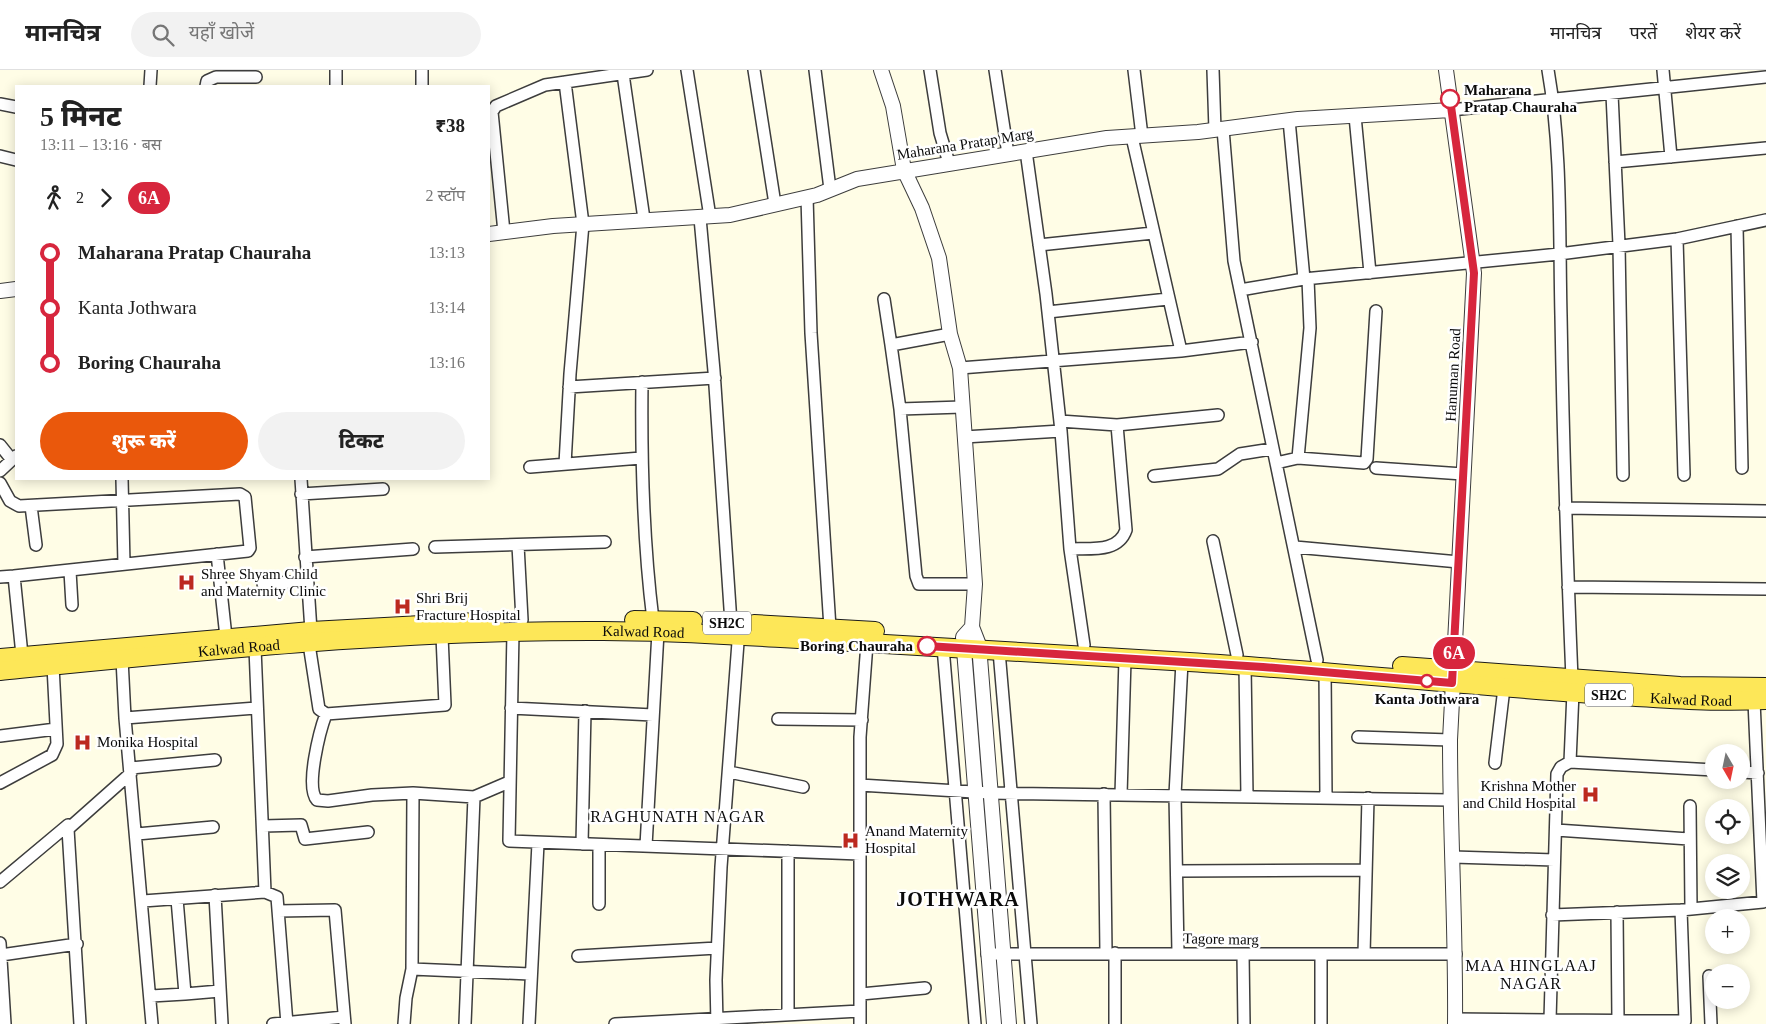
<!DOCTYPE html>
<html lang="hi">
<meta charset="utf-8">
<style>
:root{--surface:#fff;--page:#f2f2f2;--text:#222;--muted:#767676;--line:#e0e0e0;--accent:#ea580c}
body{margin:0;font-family:"Times New Roman","Noto Sans Devanagari",serif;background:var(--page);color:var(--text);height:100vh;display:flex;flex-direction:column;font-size:19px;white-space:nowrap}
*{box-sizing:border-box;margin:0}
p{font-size:16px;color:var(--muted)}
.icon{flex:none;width:28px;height:28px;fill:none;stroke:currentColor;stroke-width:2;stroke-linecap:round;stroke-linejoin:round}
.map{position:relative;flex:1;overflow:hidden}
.panel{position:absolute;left:15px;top:15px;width:475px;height:395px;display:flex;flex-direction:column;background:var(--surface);border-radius:0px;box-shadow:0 2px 12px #0003}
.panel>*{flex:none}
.badge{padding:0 10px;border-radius:16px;font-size:18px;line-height:32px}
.needle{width:32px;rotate:171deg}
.controls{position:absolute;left:1705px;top:674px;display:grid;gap:10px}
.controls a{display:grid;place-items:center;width:45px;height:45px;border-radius:50%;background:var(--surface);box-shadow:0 2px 12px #0003;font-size:25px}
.map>.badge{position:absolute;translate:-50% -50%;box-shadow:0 0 0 2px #fff}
.legs{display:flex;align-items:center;gap:8px;height:55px;padding:0 25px;font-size:16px}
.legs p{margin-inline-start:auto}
.headline{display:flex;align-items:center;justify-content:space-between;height:85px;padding:0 25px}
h1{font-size:28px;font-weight:800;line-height:38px}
.cta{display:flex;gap:10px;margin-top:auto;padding:10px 25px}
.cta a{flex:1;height:58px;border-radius:30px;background:var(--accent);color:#fff;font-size:20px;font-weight:800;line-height:58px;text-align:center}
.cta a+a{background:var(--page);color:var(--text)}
ul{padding:0 25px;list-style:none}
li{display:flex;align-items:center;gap:18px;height:55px;font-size:19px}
li i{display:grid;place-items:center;width:8px;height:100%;margin:0 6px;background:currentColor}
li i::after{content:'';width:12px;height:12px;margin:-6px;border:4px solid;border-radius:50%;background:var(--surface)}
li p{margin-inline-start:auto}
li:first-child i{background:linear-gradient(#0000 50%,currentColor 0)}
li:last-child i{background:linear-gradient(currentColor 50%,#0000 0)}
header{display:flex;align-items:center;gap:30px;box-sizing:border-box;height:70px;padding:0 25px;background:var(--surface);border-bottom:1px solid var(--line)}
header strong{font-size:24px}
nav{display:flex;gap:28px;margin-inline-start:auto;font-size:18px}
.search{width:350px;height:45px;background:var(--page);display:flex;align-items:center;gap:12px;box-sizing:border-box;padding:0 18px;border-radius:28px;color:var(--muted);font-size:19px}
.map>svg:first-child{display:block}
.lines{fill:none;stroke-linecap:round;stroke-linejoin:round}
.minor-casing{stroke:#3d3d3d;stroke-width:14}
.tertiary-casing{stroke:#3d3d3d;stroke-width:16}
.primary-casing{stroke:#1b1b1b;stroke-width:20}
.minor{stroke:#fff;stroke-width:11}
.tertiary{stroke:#fff;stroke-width:14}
.primary{stroke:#fde758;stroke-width:18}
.line-1-casing{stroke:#fff;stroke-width:11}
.line-1{stroke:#d7263d;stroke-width:8}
.stop-1-dot{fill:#fff;stroke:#d7263d;stroke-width:2.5}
.labels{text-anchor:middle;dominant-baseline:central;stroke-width:5;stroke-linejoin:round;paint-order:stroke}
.shield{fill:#fff;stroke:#545454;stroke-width:1}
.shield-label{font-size:14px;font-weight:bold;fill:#0a0a0a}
.stop-label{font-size:15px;font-weight:bold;fill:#0a0a0a;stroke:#fff;text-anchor:start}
.street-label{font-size:15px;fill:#0a0a0a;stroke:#fff}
.poi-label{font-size:15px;fill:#0a0a0a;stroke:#fff;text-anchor:start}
.neighbourhood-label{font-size:16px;letter-spacing:1px;fill:#0a0a0a;stroke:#fff}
.district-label{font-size:20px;font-weight:bold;letter-spacing:1px;fill:#0a0a0a;stroke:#fff}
</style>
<header>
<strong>मानचित्र</strong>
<div class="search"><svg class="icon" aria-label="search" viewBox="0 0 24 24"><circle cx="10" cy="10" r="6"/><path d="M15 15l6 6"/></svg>यहाँ खोजें</div>
<nav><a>मानचित्र</a><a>परतें</a><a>शेयर करें</a></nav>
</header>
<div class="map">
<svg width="1766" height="954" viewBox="0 0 1766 954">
<rect width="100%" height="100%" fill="#fffde6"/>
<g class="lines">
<defs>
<path id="minor" d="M336,0v16
M422,0v16
M687,0l23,147
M754,0l21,134
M815,0l15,119
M930,0l10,63 9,30
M995,0l13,84
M1134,0l8,66
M1213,0l2,60
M1548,0c14,80 11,165 13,246 2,121 6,242 11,363
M1663,0l8,87
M623,4l21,145
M150,16l1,-16
M206,16l1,-5 9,-4h40
M1612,24l7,151 4,230
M0,34l16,3
M1451,40l315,-33
M1355,46l15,157
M1289,50l15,159 255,-25 118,-15 89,-19
M1223,59l11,132 83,399
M1132,67l49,214
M1026,81l20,143 15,137 9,118 14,96
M0,86l16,4
M1615,92l151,-14
M807,127l4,136 19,295
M700,148l14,153 17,252
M1737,156l5,242
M504,162l-12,-120 4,-6 49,-21 102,-15
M1677,169l7,236
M1039,175l114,-12
M1240,220l64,-11
M884,229l7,46
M1048,242l120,-13
M950,264l-59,11 9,64 16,167 3,8h56
M960,298l221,-17 71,-9
M642,312c-1,80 1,158 11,238
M569,317l146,-9
M900,339l62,-2
M1060,351l57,4 101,-10
M964,367l97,-6
M0,375l12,15
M1298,388l66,5 3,-4 9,-148
M1276,393l22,-5 12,-130 -2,-49
M565,394l5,-90 13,-150 -18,-142
M530,397l111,-9
M1376,398l87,6
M0,401l16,-15
M1154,406l64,-7 22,-15 32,-5
M122,409l2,85
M301,409l10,152
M0,413l10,18 9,5 221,-12 5,3 5,51 -2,3 -234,25
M301,424l82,-5
M31,436l5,39
M1565,438l201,3
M1213,471l24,114
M518,475l4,75
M435,477l170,-5
M1295,477l164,15
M1070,479c21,-1 48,4 56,-19l-9,-105
M217,484l9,83
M305,487l108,-8
M70,501l2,34
M0,507l14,-1 8,79
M263,514l44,-3
M1568,517l198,2
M513,562l-4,209 351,13
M309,574l10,65 7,5 119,-9 -3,-69
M943,577l32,377
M255,578l10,244
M999,581l32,373
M122,589l3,59 27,306
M1245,596l2,130
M1325,601l1,126
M511,638l142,7
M326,644c-6,16 -21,73 -9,86l11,1 44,-6 41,-2 61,4 35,-15
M125,648l132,-10
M778,649l84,1
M0,666l56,-7
M1358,667l92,3
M1570,692l3,-70
M1495,693l9,-75
M131,698l84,-8
M729,702l74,15
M1741,702l17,1
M0,713l52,-28 5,-11 -4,-78
M860,715l130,8 460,7
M1104,724l2,159
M1121,725l4,-136
M1690,736l1,103
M263,756l38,-1 4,14 63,-7
M68,759l12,195
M1556,760l133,9
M137,764l76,-7
M582,774l3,-133
M646,776l12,-214
M1453,787l101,3
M1178,801l188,-1
M0,812l68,-57v4l63,-56
M215,825l7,129
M143,831l122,-9 12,5 10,127
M599,834v-59
M278,841l57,-1 10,114
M1617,842l1,108
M1552,845l129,-5 82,-8 -9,-201
M0,873l5,81
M1178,883l-3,-158 7,-133
M987,884h469
M1243,884l1,70
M1321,884v70
M1364,884l4,-156
M1,885l76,-11
M578,886l139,-8
M412,899l118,5
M1709,906l2,48
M185,924l35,-3
M861,924l64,-6
M151,926l34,-2 -8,-95
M788,944v-163
M1455,949l95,1 7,-246 4,-7 9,-5 144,8
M1550,950l135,1 -4,-111
M273,954l71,-7
M404,954l2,-26 6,-29 1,-176
M465,954l9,-227
M529,954l9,-181
M615,954l245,-13
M717,954l-1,-44 5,-113 18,-238
M860,954v-287l7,-94
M1115,954v-71"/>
<path id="tertiary" d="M881,0l12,36 11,64 18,38 17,50 11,76 10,34 15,216 -3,43 7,18 30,379
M1446,0l28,203 -24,467c0,95 6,189 5,284
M489,164l64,-8 177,-11 87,-20 40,-16 250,-41 91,-6 100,-13 153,-9
M0,221l16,-2
M972,557l-9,10 31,387"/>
<g id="primary">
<path d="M634,550l59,1"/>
<path d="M754,554l121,7"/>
<path d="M0,588l311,-27 184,-10"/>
<path d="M1402,596l278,20 86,1"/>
<path id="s1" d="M0,601c200,-20 402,-41 603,-40 77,0 154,6 231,10 119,7 237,14 355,21 131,8 260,22 390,31 62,4 125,10 187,7"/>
</g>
</defs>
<use href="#minor" class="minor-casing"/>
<use href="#tertiary" class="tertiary-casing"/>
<use href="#primary" class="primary-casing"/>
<use href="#minor" class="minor"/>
<use href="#tertiary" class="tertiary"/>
<use href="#primary" class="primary"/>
</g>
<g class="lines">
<defs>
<path id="line-1" d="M927,576l336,21 189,16 22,-410 -24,-174"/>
</defs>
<use href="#line-1" class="line-1-casing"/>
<use href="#line-1" class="line-1"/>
</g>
<defs>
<symbol id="hospital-bare" viewBox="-9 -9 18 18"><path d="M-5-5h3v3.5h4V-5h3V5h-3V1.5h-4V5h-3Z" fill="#bc291f" stroke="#fff" stroke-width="2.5" paint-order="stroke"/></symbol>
</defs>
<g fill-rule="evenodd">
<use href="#hospital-bare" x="174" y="500" width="25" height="25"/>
<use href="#hospital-bare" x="390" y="524" width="25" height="25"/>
<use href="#hospital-bare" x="70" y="660" width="25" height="25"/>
<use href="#hospital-bare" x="1578" y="712" width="25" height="25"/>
<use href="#hospital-bare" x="838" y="758" width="25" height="25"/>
</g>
<g class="stop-1-dot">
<circle cx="1450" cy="29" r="9"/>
<circle cx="927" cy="576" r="9"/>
<circle cx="1427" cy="611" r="6"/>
</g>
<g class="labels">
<g class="shield">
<rect x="703" y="541.5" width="48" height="23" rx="4"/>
<rect x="1585" y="613.5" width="48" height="23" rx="4"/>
</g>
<g class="shield-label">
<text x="727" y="553">SH2C</text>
<text x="1609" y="625">SH2C</text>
</g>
<g class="stop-label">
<text x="1464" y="20">Maharana<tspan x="1464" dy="17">Pratap Chauraha</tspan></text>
<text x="913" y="576" text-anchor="end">Boring Chauraha</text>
<text x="1427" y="629" text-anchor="middle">Kanta Jothwara</text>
</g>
<g class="street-label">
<text transform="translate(965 74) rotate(-9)">Maharana Pratap Marg</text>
<text transform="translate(1453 305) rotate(-87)">Hanuman Road</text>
<text stroke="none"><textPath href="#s1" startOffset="645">Kalwad Road</textPath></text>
<text stroke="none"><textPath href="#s1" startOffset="240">Kalwad Road</textPath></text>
<text stroke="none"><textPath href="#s1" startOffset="1695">Kalwad Road</textPath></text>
<text transform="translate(1221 869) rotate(1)">Tagore marg</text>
</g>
<g class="poi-label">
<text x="201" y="504">Shree Shyam Child<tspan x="201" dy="17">and Maternity Clinic</tspan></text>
<text x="416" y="528">Shri Brij<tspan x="416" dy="17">Fracture Hospital</tspan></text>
<text x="97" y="672">Monika Hospital</text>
<text x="1576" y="716" text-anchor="end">Krishna Mother<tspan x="1576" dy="17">and Child Hospital</tspan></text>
<text x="865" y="761">Anand Maternity<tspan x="865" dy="17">Hospital</tspan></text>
</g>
<g class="neighbourhood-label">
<text x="678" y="746">RAGHUNATH NAGAR</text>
<text x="1531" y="895">MAA HINGLAAJ<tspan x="1531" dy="18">NAGAR</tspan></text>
</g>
<g class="district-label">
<text x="958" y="829">JOTHWARA</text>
</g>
</g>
</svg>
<div class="controls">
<a><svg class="needle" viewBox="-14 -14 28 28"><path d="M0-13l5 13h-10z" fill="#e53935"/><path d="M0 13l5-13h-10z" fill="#767676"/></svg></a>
<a><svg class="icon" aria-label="locate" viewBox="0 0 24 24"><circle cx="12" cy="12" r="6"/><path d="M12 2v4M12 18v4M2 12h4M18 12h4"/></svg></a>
<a><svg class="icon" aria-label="layers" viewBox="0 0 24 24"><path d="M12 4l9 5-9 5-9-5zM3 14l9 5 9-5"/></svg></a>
<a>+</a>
<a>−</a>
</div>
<b class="badge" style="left:1454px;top:583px;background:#d7263d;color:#fff">6A</b>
<section class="panel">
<div class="headline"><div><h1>5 मिनट</h1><p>13:11 – 13:16 · बस</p></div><b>₹38</b></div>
<div class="legs"><svg class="icon" aria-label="walk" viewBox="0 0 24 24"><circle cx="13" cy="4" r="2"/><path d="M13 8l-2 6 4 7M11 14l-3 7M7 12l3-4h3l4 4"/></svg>2<svg class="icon" aria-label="forward" viewBox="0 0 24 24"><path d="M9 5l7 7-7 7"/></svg><b class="badge" style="background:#d7263d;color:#fff">6A</b><p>2 स्टॉप</p></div>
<ul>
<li><i style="color:#d7263d"></i><b>Maharana Pratap Chauraha</b><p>13:13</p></li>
<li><i style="color:#d7263d"></i><span>Kanta Jothwara</span><p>13:14</p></li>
<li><i style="color:#d7263d"></i><b>Boring Chauraha</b><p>13:16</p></li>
</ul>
<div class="cta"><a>शुरू करें</a><a>टिकट</a></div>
</section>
</div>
